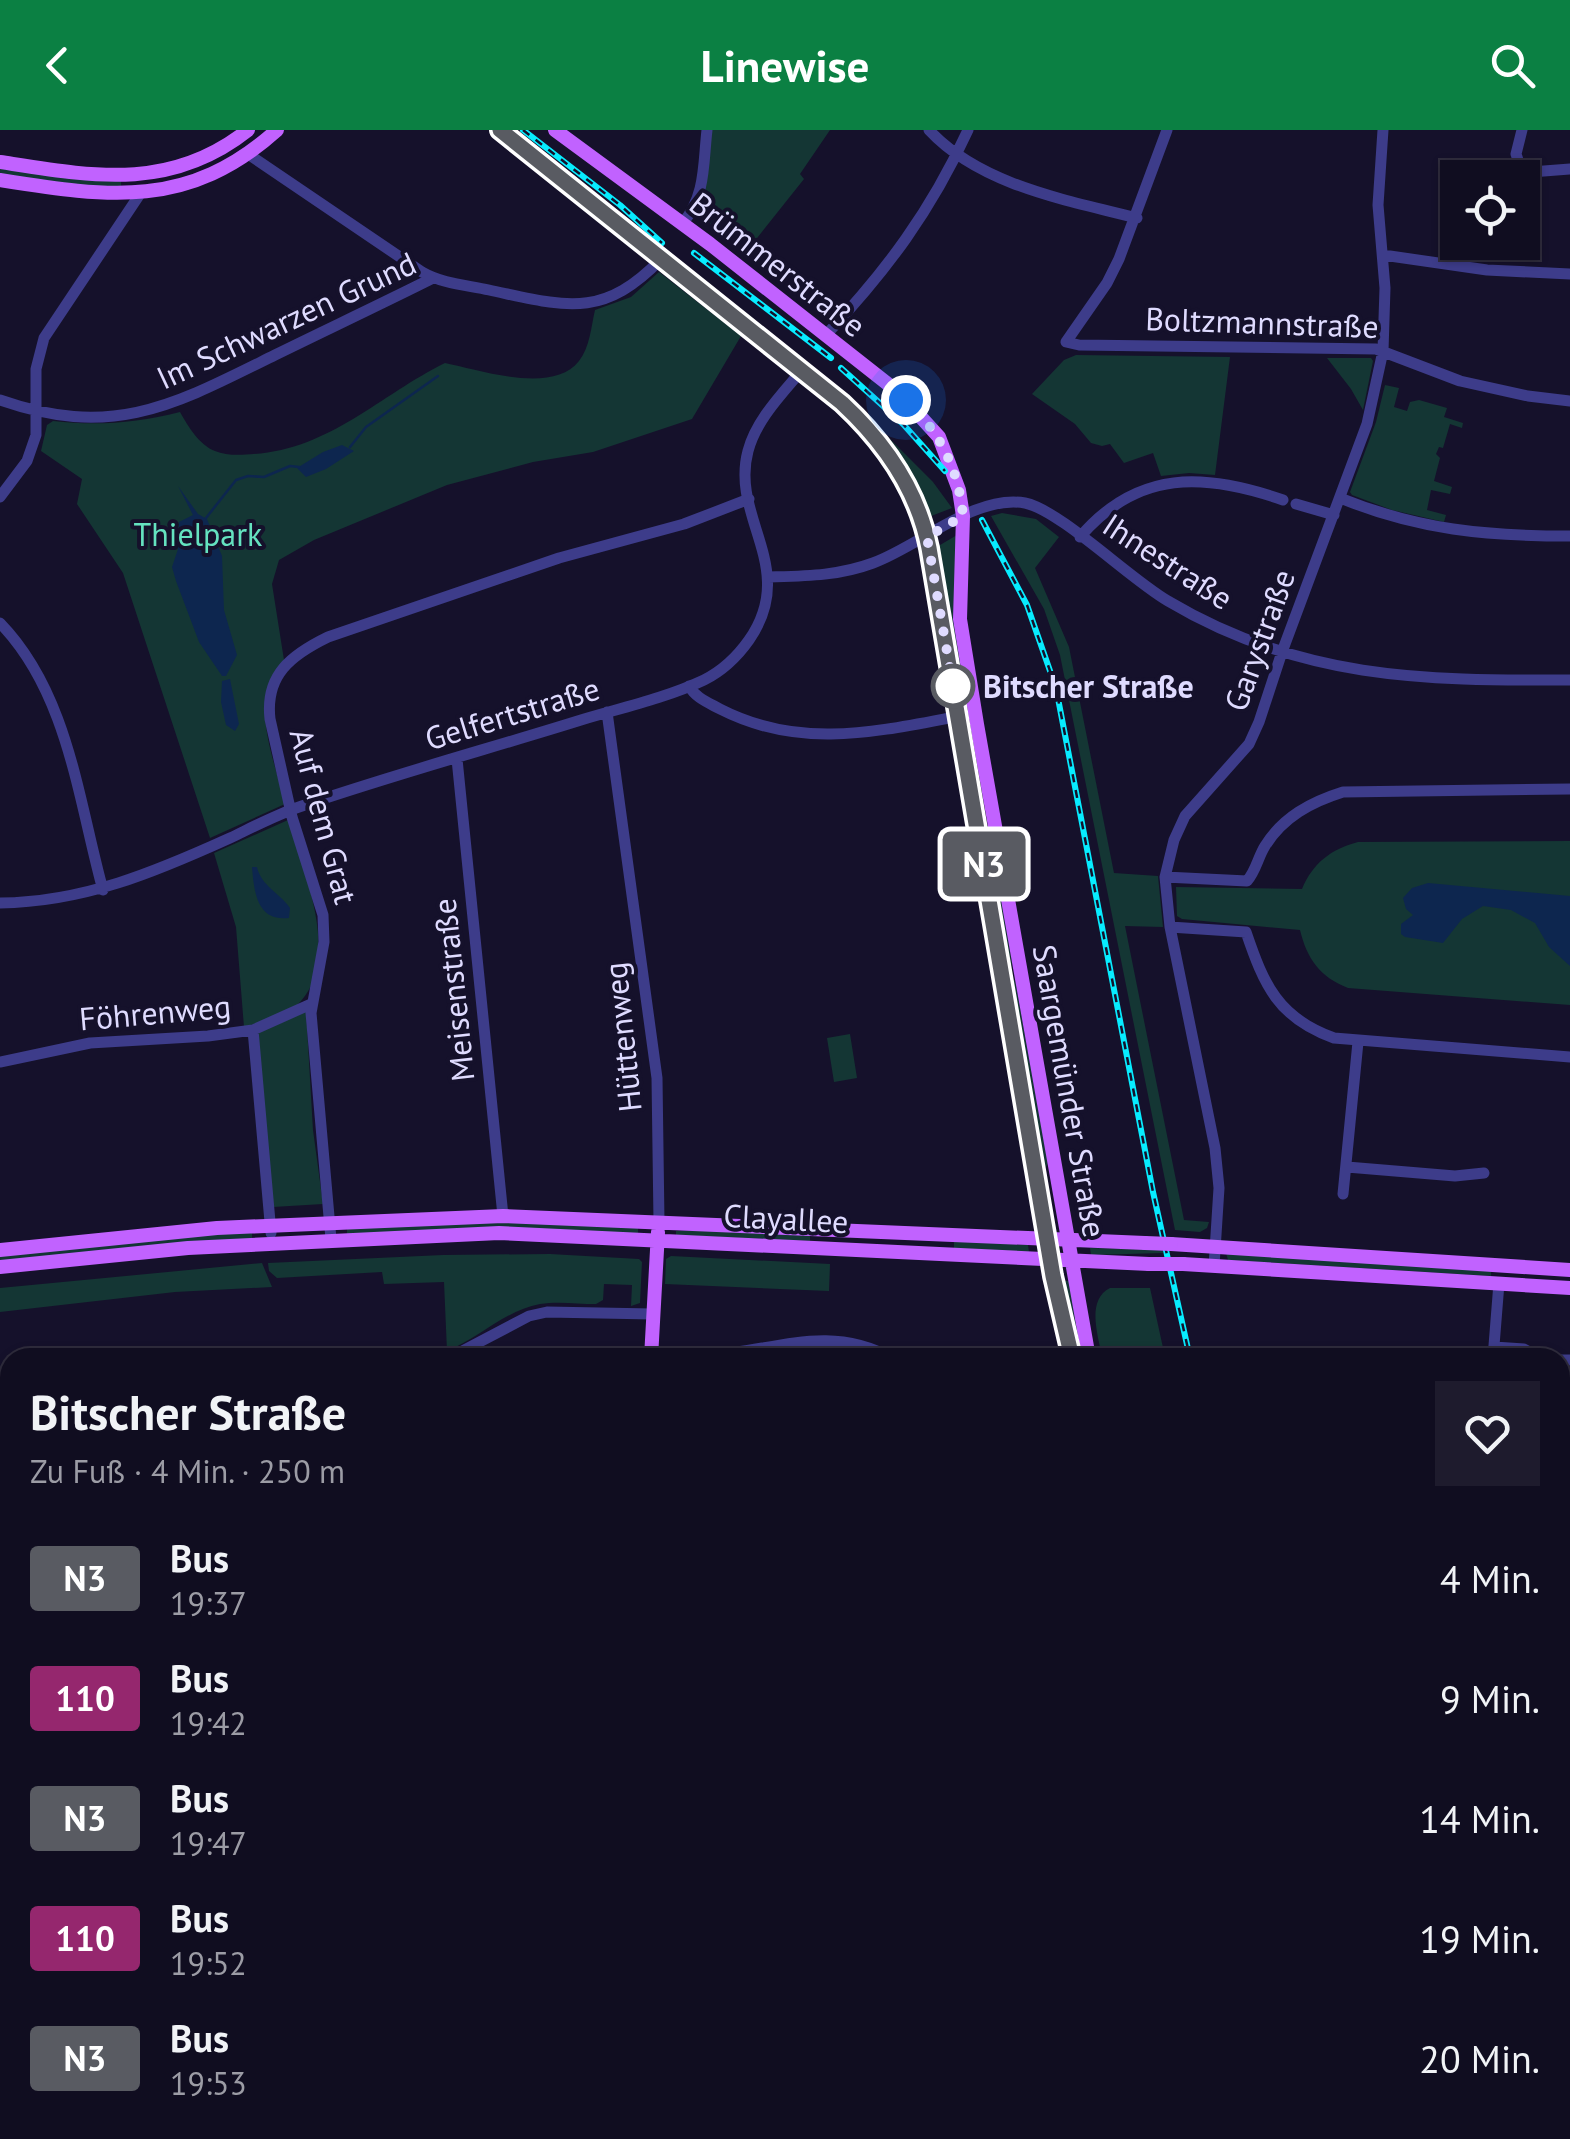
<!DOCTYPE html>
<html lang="de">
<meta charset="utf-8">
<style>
:root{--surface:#100d20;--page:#1e1b2d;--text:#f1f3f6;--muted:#9c9ca5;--line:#302d3e;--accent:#0b8043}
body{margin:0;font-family:"PT Sans",sans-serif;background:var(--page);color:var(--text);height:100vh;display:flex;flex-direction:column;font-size:38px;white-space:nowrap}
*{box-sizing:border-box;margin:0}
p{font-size:32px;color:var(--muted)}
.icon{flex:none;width:55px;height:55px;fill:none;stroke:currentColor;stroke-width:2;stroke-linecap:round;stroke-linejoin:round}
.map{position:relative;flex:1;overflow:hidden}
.drawer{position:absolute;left:0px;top:1218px;width:1570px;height:792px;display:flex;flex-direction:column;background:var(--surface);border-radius:30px 30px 0 0;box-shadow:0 2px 8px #0004,0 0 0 2px var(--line)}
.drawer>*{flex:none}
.badge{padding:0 20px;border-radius:8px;font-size:35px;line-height:65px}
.fabs{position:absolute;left:1440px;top:30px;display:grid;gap:20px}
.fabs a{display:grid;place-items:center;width:100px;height:100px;border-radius:0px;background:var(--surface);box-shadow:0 2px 8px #0004,0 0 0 2px var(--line);font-size:50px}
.you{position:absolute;width:50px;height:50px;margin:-25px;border:8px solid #fff;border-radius:50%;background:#1a73e8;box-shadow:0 0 0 15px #1a73e833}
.map>.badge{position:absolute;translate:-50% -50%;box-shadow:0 0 0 5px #fff}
.round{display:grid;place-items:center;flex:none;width:105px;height:105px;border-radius:0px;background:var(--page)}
.head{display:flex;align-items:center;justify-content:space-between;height:170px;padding:0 30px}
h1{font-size:48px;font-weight:800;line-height:75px}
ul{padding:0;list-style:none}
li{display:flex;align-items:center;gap:30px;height:120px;padding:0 30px}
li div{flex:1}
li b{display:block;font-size:38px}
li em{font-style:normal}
li .badge{min-width:110px;font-weight:700;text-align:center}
header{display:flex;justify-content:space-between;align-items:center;height:130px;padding:0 30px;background:var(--accent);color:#fff;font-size:45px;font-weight:800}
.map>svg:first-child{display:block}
.green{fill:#143634}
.water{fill:#0d264f}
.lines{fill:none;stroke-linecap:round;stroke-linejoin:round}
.stream{stroke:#0d264f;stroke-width:2.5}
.minor{stroke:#3d3c8a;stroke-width:11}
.major{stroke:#c162ff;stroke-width:14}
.rail-casing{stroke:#07ecff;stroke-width:6}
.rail{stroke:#15112b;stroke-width:2.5;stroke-dasharray:8;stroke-linecap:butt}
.major-bridge{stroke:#c162ff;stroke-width:14}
.line-casing{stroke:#fff;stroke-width:22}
.line{stroke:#595b62;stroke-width:15}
.walk{stroke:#dfdbff;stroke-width:10;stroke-dasharray:0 18}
.stop-dot{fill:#fff;stroke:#595b62;stroke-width:5}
.labels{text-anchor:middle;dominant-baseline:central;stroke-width:8;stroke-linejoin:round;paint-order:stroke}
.street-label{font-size:32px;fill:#dfdbff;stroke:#15112b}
.park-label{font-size:32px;fill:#65e2c0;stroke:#15112b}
.stop-label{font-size:32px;font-weight:bold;fill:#dfdbff;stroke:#15112b;text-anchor:start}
</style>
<header><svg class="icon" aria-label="back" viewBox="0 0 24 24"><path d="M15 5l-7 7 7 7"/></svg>Linewise<svg class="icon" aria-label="search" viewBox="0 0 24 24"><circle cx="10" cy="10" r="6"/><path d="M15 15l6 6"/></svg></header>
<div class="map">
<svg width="1570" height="2009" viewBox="0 0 1570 2009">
<rect width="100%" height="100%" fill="#15112b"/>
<path class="green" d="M712,0h118l-30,44 4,5 -58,73 -49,-38z
M0,35l121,15v11l-121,-15z
M659,142l82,64 -49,83 -99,33 -60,10 -86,23 -133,55 -35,20 -7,24 12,76c-37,41 -10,96 1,144l-75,34 -87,-265 -46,-69 5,-25 -41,-28 6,-26 6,-4c45,5 83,2 127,-9 8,14 19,33 35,39 11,5 27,4 39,3 76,-5 126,-59 191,-91 35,7 108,32 134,-2 11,-14 12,-34 16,-51l36,-13z
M1076,225l154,2 -15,118 -26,-2 -28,3 -8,-23 -29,10 -14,-19 -8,2 -11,-3 -16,-19 -43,-30 32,-34z
M1327,228h44l2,3 -10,49 -12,-21z
M1385,255l14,3 -5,19 13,4 3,-9 9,-2 28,8 -3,9 19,6 -1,5 -12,-4 -7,24 -4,-1 -3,7 4,4 -6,23 18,6 -2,7 -19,-4 -4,20 19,5 -2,7 -52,-12 -40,-15 -2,-3 26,-70z
M869,288l64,64 19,26 -26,10z
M1002,383l34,6 23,18 -24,31 34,79 45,226 44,3 5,51 -38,-1 59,294 25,2 -2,6 -7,4 -25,-2 -115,-575 -16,-46 -53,-93z
M957,405l-2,78 10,72 -6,1 -24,-138z
M288,690c15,48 53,137 13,181 -13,15 -38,20 -57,26l-8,-100 -22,-74z
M989,696l23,138 -1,1 -5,-2 -22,-134z
M1570,711v164l-222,-17c-28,-11 -41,-29 -48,-58l-118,-11 -5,-3 -1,-29 126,2c11,-26 29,-40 56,-47z
M1015,850l33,183 -2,4 -5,-2 -31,-182z
M306,880l7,120 10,74 -50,3 -15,-175z
M850,904l7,44 -23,4 -7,-44z
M456,1091l182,4v9h-291v-9z
M734,1100l76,4v7l-134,-6v-4z
M252,1101v8l-252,24v-9z
M954,1111l74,4 1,7 -75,-4z
M1090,1118l73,2v3l-72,2z
M1226,1123l265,18v5l-263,-16z
M550,1124l89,5 3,3 -2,41 -9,3 1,-21 -28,-1 -1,16 -7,4c-18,0 -38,-3 -56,0 -34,6 -61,34 -93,47l-3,-69 -60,2 -2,-12 -105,6 -8,-7 -1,-8 175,-8z
M671,1126l159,8 -1,27 -164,-7 1,-25z
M262,1133l10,24 -97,5 -175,20v-24z
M1059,1151h13l13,76h-7z
M1110,1158h40l15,69h-63c-4,-22 -16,-57 8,-69z
M0,1595l10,10v395h249l-4,9h-255z
M1560,1808h10v80l-10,-1z
M361,2000h484l-1,9h-488z"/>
<path class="water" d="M342,315l12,6 -28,18 -20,8 -9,-9 26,-16z
M178,356l20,28 9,5 15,37 2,54 13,45 -11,21h-4l-23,-34 -23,-61 -4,-14 6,-18 1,-27 14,-7z
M230,549l9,45 -4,7 -9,-6 -5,-23 1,-21z
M252,737h5c4,19 23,26 33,41l-1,10c-32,4 -35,-26 -37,-51z
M1428,753l142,13v70l-21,-19 -14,-24 -24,-13 -28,-4 -21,13 -19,24 -38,-6 -4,-3v-10l12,-9 -7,-6 -3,-11 9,-10z"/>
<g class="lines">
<path class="stream" d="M350,317l16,-20 72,-51
M206,388l30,-38 12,-4 16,1 26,-11 9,1"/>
<path class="minor" d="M929,0c51,55 137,70 208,88
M1167,0l-48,129 -12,24 -41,59 13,3 297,4 84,32 68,15 42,5
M1522,0l-6,24 4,12 11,6 39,-3
M248,24l174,118c21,12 44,13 67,18 76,16 113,30 172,-31
M683,93c23,-28 20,-59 24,-93
M1383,125l104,15 83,4
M826,205c61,-65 105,-124 142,-205
M0,270c114,40 176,4 275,-45 53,-26 106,-51 158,-77
M0,367l27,-36 9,-26v-66l8,-31 96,-144
M1340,368c79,32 146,38 230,38
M1296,374l38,11
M1080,407c58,-68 125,-64 203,-37
M769,447c36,-1 69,-1 104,-14 47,-17 102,-69 152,-60 35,7 106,77 143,98 131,78 254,80 402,79
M0,493c68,70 78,176 103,267
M689,556c7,12 18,16 31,23 82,42 159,22 245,6
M607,582l50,366 2,144
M457,629l46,457
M1165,747l82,4c9,-10 11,-24 18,-35 18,-29 46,-44 78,-54l227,-3
M0,773c84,-1 155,-31 230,-65 23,-11 46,-23 69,-31 93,-32 189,-58 282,-87 40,-12 85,-22 123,-40 18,-9 33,-23 45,-40 50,-72 -19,-122 -1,-189 8,-31 34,-57 54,-81
M1170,797l76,5c18,53 32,86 88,106l236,19
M253,900l18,203
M0,932l90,-19 118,-7 45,-6 58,-26
M1347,1037l108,9 29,-3
M1343,1064l15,-152
M331,1109l-20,-226 13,-71 -1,-27 -31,-98 -22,-98c-5,-44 21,-64 58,-82l231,-79 125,-34 65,-25
M1214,1136l5,-78 -4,-40 -45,-221 -5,-50 9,-37 11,-24 64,-72 10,-22 23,-70 85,-228 16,-73 1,-32 1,-31 -7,-83 5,-75
M1494,1217l30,2 17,9
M651,1221c21,2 43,6 63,4 62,-5 116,-31 177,3
M449,1228l80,-42 18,-4 106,2
M1493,1228l6,-75
M1560,1230h10
M0,1254l10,-1
M1560,1380l10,-19
M0,1461l10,9
M1560,1603l10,-13
M1560,1708l10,1
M1560,1966l10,1
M1097,2000l1,9
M1424,2000l3,9
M854,2009v-9"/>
<path class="major" d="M500,0l343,273c42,39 75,88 86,145l124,729 19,81
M555,0l155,114 188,148 41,45 20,53 4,26 -3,103 17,105 112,634
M0,32c91,14 170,30 248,-32
M0,50c108,17 188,30 277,-50
M1171,1114l399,26
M0,1120l217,-22 286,-12 642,27
M1183,1134l387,24
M0,1137l188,-19 311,-15 650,31
M651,1228l7,-126
M1230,2000l3,9
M1247,2000l3,9
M344,2009l4,-9"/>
<defs>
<path id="rail" d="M523,0l97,75 42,38
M694,123l137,105
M841,238l62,56 42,47
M982,390l45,85 29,83 97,504 37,166
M1339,2000l3,9"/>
</defs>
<use href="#rail" class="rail-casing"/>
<use href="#rail" class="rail"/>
<path class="major-bridge" d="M1145,1113l26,1
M1149,1134h34"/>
</g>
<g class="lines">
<defs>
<path id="line" d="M500,0l342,273c42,39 76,88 87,145l124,728 19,82"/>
</defs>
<use href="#line" class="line-casing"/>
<use href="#line" class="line"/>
<path class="walk" d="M906,270c34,32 53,70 57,116l-36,21 26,149"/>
</g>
<circle class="stop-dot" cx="953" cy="556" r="20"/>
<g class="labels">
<g class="street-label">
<text transform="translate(778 134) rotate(38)">Brümmerstraße</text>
<text transform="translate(286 190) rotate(-25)">Im Schwarzen Grund</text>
<text transform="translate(1262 192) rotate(2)">Boltzmannstraße</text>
<text transform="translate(1168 431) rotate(33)">Ihnestraße</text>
<text transform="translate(1259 510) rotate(-70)">Garystraße</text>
<text transform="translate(512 583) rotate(-17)">Gelfertstraße</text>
<text transform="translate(324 686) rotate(75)">Auf dem Grat</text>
<text transform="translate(453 860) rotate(-96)">Meisenstraße</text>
<text transform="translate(155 882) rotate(-5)">Föhrenweg</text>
<text transform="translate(622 907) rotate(-96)">Hüttenweg</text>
<text transform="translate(1070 961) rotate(80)">Saargemünder Straße</text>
<text transform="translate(786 1088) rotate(3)">Clayallee</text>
</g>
<g class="park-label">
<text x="198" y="404">Thielpark</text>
</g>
<g class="stop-label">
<text x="983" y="556">Bitscher Straße</text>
</g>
</g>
</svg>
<div class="fabs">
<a><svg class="icon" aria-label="locate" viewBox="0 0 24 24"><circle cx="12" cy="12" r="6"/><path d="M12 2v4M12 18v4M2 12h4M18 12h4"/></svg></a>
</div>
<div class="you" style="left:906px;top:270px"></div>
<b class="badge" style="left:984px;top:734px;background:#595b62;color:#fff">N3</b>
<section class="drawer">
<div class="head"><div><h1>Bitscher Straße</h1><p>Zu Fuß · 4 Min. · 250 m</p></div><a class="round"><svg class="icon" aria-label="heart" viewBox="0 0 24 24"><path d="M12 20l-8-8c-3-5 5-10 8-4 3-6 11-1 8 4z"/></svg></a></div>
<ul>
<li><span class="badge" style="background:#595b62;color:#fff">N3</span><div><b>Bus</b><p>19:37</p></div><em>4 Min.</em></li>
<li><span class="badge" style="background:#95276e;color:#fff">110</span><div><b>Bus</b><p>19:42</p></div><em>9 Min.</em></li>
<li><span class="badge" style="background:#595b62;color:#fff">N3</span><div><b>Bus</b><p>19:47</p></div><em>14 Min.</em></li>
<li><span class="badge" style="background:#95276e;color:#fff">110</span><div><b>Bus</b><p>19:52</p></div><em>19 Min.</em></li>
<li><span class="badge" style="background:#595b62;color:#fff">N3</span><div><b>Bus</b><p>19:53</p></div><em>20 Min.</em></li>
</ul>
</section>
</div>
